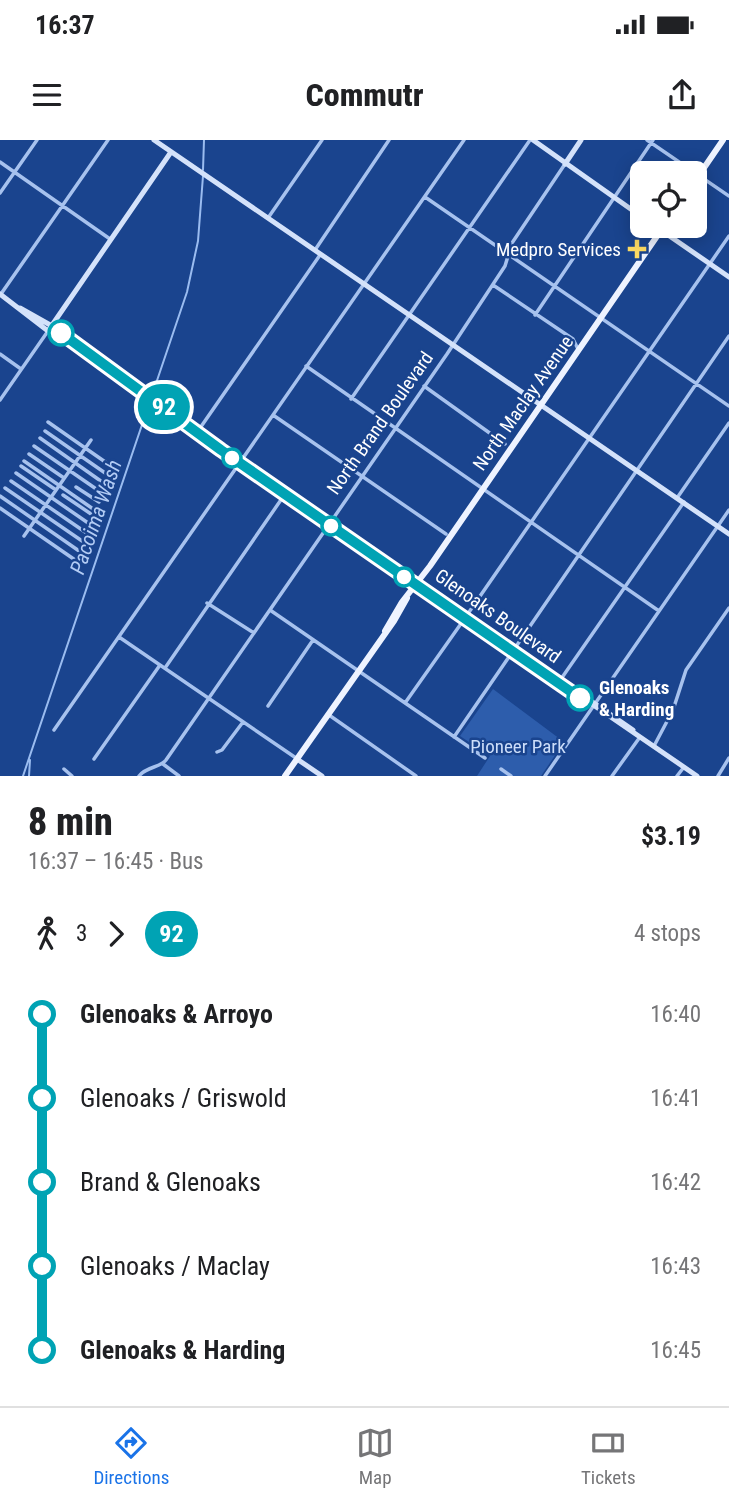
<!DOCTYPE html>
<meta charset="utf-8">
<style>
:root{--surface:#fff;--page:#f2f2f2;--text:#202124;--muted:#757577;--line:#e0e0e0;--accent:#1a73e8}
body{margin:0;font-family:"Roboto Condensed",sans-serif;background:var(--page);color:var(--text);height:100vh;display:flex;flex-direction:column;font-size:26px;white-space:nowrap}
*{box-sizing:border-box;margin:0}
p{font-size:23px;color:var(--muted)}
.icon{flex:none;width:38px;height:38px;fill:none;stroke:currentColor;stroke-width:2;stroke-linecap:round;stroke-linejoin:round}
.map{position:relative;height:636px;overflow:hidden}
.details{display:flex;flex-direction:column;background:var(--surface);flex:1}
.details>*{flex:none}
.badge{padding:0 14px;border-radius:23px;font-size:24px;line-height:46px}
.controls{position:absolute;left:630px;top:21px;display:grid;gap:14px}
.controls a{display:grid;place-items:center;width:77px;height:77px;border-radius:10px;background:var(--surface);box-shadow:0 4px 18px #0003;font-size:35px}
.map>.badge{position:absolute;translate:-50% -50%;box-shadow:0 0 0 4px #fff}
.legs{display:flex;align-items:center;gap:10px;height:77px;padding:0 28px;font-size:23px}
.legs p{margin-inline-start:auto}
.overview{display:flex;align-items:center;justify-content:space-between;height:119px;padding:0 28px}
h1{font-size:38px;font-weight:800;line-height:52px}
ul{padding:0 28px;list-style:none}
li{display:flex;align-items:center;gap:24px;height:84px;font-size:26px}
li i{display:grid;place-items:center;width:10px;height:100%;margin:0 9px;background:currentColor}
li i::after{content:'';width:18px;height:18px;margin:-9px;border:5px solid;border-radius:50%;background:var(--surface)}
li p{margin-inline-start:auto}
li:first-child i{background:linear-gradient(#0000 50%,currentColor 0)}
li:last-child i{background:linear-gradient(currentColor 50%,#0000 0)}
.status{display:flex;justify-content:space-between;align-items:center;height:49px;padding:0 35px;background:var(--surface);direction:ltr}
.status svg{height:19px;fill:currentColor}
header{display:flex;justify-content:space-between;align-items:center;height:91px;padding:0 28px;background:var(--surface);font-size:32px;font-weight:800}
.menu{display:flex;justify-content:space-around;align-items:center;height:98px;border-top:2px solid var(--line);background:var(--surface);font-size:19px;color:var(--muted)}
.menu a{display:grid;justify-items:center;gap:4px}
.menu .selected{color:var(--accent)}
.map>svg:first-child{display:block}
.green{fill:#2d5dac}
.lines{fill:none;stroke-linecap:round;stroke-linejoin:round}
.stream{stroke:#9abcf0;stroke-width:2}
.street{stroke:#a7c2ee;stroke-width:3.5}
.secondary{stroke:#d4e2fa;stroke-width:5}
.primary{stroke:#eef3ff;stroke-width:6}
.line-1-casing{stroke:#fff;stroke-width:16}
.line-1{stroke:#00a3b4;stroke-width:10}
.poi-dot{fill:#ffdd64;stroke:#1a448e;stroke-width:2.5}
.stop-1-dot{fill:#fff;stroke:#00a3b4;stroke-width:3.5}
.labels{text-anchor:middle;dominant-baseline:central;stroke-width:5;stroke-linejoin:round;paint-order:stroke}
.poi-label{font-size:19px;fill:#fff;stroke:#1a448e;text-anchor:end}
.street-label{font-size:19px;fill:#fff;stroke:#1a448e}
.stop-label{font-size:19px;font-weight:bold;fill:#fff;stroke:#1a448e;text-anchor:start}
.park-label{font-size:19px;fill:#cddefa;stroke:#1a448e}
.water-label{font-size:21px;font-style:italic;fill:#b3ccf5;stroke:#1a448e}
</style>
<div class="status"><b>16:37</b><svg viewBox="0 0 49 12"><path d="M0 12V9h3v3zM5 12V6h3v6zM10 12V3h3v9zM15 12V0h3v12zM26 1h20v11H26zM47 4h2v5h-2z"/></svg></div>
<header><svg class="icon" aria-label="menu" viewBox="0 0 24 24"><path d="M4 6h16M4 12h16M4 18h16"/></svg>Commutr<svg class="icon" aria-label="share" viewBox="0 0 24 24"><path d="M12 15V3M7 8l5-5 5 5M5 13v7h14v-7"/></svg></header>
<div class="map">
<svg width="729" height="636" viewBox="0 0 729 636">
<rect width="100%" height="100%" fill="#1a448e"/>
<path class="green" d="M493,549l71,53 -23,34h-64l13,-20 -30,-20z"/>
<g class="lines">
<path class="stream" d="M203,30l1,-30
M23,636l164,-484 11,-51 5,-65
M29,636l1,-16"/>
<path class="street" d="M647,0l82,56
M0,22l110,77
M0,53l37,-53
M425,57l304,209
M268,78l54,-78
M315,110l74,-110
M493,145l80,54 5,10
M1,154l107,-154
M535,175l118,-175
M0,214l21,15
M306,226l353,245
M424,246l81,58
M351,259l179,-259
M0,260l48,-69
M273,275l173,119
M48,282l63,44
M45,291l63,44
M198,291l122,-176
M40,298l65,46
M34,306l68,47
M29,314l35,24
M24,321l72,50
M21,326l35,24
M16,333l75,52
M11,341l77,53
M76,347l23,15
M5,348l80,55
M63,355l31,21
M0,356l82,57
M677,358l52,-75
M0,368l78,54
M24,396l67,-96
M207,463l47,30
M270,470l215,148
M467,475l262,-379
M119,497l177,121
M515,508l214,-312
M165,528l120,-174
M561,539l123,-177
M405,563l60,-85
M268,566l45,-66
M329,575l87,61
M54,590l410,-590
M454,597l59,-86
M654,606l19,-36 13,-40 43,-62
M217,612l5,-2 21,-28
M94,619l66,-94
M163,624l16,12
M64,629l8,7
M501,629l10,7
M139,636c8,-10 21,-8 27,-16l281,-406 58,-88 7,-23 53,-79
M545,636l184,-266
M612,636l28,-39
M677,636l7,-9
M718,636l11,-18"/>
<path class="secondary" d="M154,0l575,394
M533,0l109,77
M565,24l16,-24
M655,86l74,51
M0,154l48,37 50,31
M20,168l32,18 185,135 460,315
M48,191l123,-179
M201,292l432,298
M297,619l25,17"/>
<path class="primary" d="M695,41l28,-41
M385,491l17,-29 28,-36 234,-340
M285,636l109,-155 13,-23"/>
</g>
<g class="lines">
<defs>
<path id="line-1" d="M61,193l160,117 359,248"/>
</defs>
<use href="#line-1" class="line-1-casing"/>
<use href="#line-1" class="line-1"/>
</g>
<path class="poi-dot" d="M633.5 98.5h7v7h7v7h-7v7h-7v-7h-7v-7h7z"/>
<g class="stop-1-dot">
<circle cx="61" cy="193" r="12"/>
<circle cx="232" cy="318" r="9"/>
<circle cx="331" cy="386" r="9"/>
<circle cx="404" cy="437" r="9"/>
<circle cx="580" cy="558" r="12"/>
</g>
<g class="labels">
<g class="poi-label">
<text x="621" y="109">Medpro Services</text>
</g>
<g class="street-label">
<text transform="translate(523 263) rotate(-55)">North Maclay Avenue</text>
<text transform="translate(380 283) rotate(-55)">North Brand Boulevard</text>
<text transform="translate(498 476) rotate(35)">Glenoaks Boulevard</text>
</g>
<g class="stop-label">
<text x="599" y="547">Glenoaks<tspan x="599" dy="22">&amp; Harding</tspan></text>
</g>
<g class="park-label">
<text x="518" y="606">Pioneer Park</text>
</g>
<g class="water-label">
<text transform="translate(96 377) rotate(-71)">Pacoima Wash</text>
</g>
</g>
</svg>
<div class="controls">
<a><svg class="icon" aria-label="locate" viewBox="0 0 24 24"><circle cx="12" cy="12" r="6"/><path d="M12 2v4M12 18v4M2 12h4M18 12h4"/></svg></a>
</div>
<b class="badge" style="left:164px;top:267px;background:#00a3b4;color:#fff">92</b>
</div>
<section class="details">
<div class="overview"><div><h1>8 min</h1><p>16:37 – 16:45 · Bus</p></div><b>$3.19</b></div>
<div class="legs"><svg class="icon" aria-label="walk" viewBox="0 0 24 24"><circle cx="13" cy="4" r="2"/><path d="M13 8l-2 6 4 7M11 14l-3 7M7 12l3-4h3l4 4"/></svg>3<svg class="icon" aria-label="forward" viewBox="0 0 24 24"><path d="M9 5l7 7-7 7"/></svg><b class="badge" style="background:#00a3b4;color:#fff">92</b><p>4 stops</p></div>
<ul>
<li><i style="color:#00a3b4"></i><b>Glenoaks &amp; Arroyo</b><p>16:40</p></li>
<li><i style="color:#00a3b4"></i><span>Glenoaks / Griswold</span><p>16:41</p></li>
<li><i style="color:#00a3b4"></i><span>Brand &amp; Glenoaks</span><p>16:42</p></li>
<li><i style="color:#00a3b4"></i><span>Glenoaks / Maclay</span><p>16:43</p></li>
<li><i style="color:#00a3b4"></i><b>Glenoaks &amp; Harding</b><p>16:45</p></li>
</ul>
</section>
<nav class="menu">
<a class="selected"><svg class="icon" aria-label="directions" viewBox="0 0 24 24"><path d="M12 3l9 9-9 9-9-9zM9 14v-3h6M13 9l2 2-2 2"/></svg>Directions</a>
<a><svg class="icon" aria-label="map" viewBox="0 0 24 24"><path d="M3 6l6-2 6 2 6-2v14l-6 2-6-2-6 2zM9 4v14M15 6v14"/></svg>Map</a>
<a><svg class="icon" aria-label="tickets" viewBox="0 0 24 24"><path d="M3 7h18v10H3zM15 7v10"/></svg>Tickets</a>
</nav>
